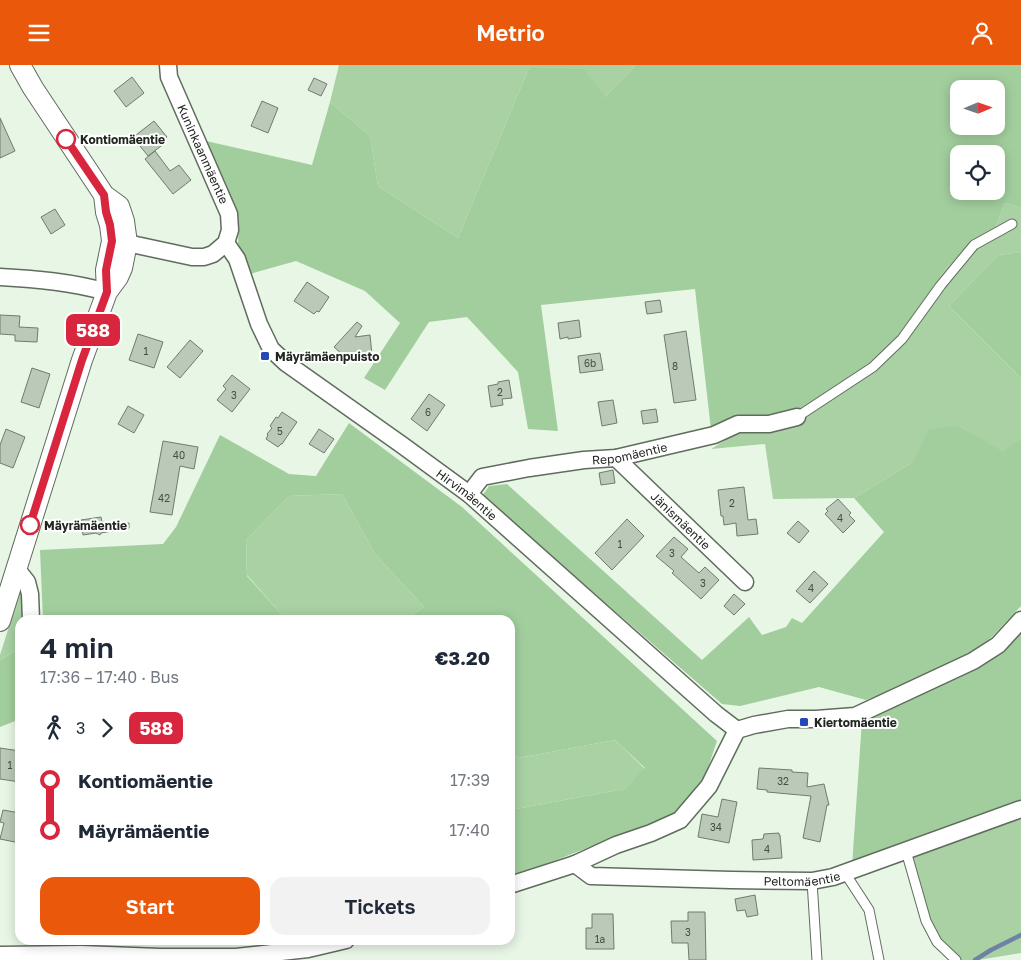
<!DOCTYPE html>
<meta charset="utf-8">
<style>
:root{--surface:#fff;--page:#f2f2f3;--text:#1f2937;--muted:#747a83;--accent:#ea580c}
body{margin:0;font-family:"Golos Text",sans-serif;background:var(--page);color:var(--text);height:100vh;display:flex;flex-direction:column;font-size:19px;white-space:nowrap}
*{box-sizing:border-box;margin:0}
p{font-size:16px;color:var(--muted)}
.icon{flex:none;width:28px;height:28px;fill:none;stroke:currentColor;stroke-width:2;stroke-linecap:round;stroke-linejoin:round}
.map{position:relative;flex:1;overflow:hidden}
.drawer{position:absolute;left:15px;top:550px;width:500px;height:330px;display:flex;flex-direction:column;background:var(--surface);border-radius:15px;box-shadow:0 2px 12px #0003}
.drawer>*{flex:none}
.badge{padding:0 10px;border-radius:8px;font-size:18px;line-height:32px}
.needle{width:32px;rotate:88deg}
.buttons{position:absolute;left:950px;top:15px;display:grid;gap:10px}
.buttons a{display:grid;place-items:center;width:55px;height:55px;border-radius:10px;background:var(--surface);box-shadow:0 2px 12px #0003;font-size:25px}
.map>.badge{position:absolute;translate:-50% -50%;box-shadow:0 0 0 2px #fff}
.legs{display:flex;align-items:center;gap:8px;height:55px;padding:0 25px;font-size:16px}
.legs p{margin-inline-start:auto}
.overview{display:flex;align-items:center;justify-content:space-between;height:85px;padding:0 25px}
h1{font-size:28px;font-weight:600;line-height:38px}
.cta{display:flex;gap:10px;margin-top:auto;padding:10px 25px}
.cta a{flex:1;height:58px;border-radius:15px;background:var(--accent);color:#fff;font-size:20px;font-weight:600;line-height:58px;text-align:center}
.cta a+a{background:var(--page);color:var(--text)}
ul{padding:0 25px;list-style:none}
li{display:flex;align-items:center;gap:18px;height:50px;font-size:19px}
li i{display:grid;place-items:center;width:8px;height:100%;margin:0 6px;background:currentColor}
li i::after{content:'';width:12px;height:12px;margin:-6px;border:4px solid;border-radius:50%;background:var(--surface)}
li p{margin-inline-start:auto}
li:first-child i{background:linear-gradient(#0000 50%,currentColor 0)}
li:last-child i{background:linear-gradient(currentColor 50%,#0000 0)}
header{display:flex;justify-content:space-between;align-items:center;height:65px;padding:0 25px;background:var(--accent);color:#fff;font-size:22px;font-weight:600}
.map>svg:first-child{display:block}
.green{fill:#a9d1a4}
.forest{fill:#a2ce9d;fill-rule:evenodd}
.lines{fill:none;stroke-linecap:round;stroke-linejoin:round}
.stream{stroke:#6f82a5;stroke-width:4.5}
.building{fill:#bbc9b9;stroke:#6f7c6e}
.service-casing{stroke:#606c5e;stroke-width:11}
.minor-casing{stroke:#606c5e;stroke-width:19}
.tertiary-casing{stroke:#606c5e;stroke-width:22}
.service{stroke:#fff;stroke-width:9}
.minor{stroke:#fff;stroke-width:16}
.tertiary{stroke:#fff;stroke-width:20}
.line-1-casing{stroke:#fff;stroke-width:11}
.line-1{stroke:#d7263d;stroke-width:8}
.stop-1-dot{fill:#fff;stroke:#d7263d;stroke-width:2.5}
.poi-dot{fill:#2549b8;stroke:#fefefe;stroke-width:2}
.labels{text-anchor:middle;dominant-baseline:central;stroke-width:4;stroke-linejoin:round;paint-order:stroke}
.number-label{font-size:10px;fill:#484f46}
.stop-label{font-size:12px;font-weight:bold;fill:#212620;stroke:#fefefe;text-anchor:start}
.street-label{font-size:12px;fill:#212620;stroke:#fefefe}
.poi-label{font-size:12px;font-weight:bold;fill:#212620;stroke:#fefefe;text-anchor:start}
</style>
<header><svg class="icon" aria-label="menu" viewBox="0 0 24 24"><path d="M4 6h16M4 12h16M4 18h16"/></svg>Metrio<svg class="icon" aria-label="person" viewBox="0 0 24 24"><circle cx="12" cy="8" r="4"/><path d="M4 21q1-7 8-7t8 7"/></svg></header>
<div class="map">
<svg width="1021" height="895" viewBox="0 0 1021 895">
<rect width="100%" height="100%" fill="#e8f6e6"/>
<path class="green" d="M339,0h297l-31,32 -76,-29 -71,170 -80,-52 -8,-50 -40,-34z
M1005,138l16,5v44l-23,3 -49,51 72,72v60l-18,15 -43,-27 -47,36 -59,36 -81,1 -8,-55 -54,5 28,-17 147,-78 61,-87 44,-28z
M342,429l33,60 49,53 -21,13h-97l-24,-5 -35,-40 -1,-35 43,-44z
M24,526l2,29h-6v28l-20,12v-5l20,-63z
M615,675l30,29 -21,20 -114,21v-60l8,8z
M1021,750v138l-43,7h-19l-19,-20 -11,-20 -18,-66z"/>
<path class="forest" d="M636,0h385v143l-16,-5 -14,36 -44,28 -61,87 -83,59 -92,17 -16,-141 -154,16 17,126 -30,-2 -10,-57 -51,-55 -38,5 -44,68 -21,-12 36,-55 -35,-32 -69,-30 -46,13 -12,-31 1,-21 -12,-36 -21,-45 106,24 18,-63 40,34 8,50 80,52 71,-170 55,1 21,28zM959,24h37v37h-37zM959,89h37v37h-37z
M1021,187v126l-72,-72 49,-51z
M349,358l113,84 255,234 -13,38 -32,36 -162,63v-68l114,-21 21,-21 -30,-28 -97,18 -8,-8v-130h-107l21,-13 -49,-53 -33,-60 -53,2 -43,44 1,36 35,39 24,5h-143l-1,-5 -19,5h-100l-3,-70 123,-6 13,-17 44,-92 69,39 27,2z
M960,361l43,26 18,-14v168l-37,39 -51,30 -67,25 -47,-13 -79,19 -18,-2 -240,-208 7,-10 18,-2 195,176 47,-43 13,18 24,-8 6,-9 10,5 82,-91 -30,-34 59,-36 16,-33z
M1021,564v177l-169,60 10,-146z
M20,583v71l-20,8v-67z"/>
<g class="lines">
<path class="stream" d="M975,895l16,-10 30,-15"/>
</g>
<path class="building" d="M132,12l12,16 -18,14 -12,-16z
M314,13l13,6 -6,12 -13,-6z
M262,36l16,7 -10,25 -17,-7z
M0,53l15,33 -15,7z
M154,56l13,16 -4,3 2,3 -17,13 -8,-10 3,-2 -7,-9z
M155,86l15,20 9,-6 12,15 -18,14 -28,-35z
M55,144l10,16 -14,9 -10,-17z
M307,217l22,15 -10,15 -2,-1 -3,3 -20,-13z
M660,235l2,12 -15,2 -2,-12z
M0,250l20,1 -1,11 19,1 -1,14 -22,-1v-6l-15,-1z
M579,255l2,17 -13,2v-2l-8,2 -2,-16z
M357,257l5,4 -7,11 15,-2 2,20 -20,2 -7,-5 -2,3 -9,-8z
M686,266l10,69 -22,3 -10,-68z
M138,269l25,8 -9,26 -25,-8z
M190,275l13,11 -23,27 -13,-11z
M600,288l3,17 -23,3 -2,-17z
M32,303l18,6 -11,34 -18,-6z
M232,310l18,14 -18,23 -15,-12 9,-11 -3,-3z
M509,315l3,18 -10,1 1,6 -12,2 -3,-21 10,-2v-2z
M429,329l16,11 -18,26 -16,-12z
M613,335l4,23 -15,3 -4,-24z
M128,341l16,9 -10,18 -16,-9z
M656,344l2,13 -15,2 -2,-13z
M282,347l15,10 -15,22h-1l-3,3 -12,-8 2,-4 -1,-1 5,-6 -2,-2 6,-9 2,1z
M6,364l19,8 -12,31 -13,-5v-18z
M319,364l15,10 -10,14 -15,-9z
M163,376l35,6 -4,22 -14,-3 -8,49 -22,-3z
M613,405l2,13 -14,2 -2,-12z
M744,422l4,33 8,-1 2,15 -21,2 -1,-13 -12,2 -1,-9h-2l-3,-26z
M838,434l13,14 -2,2 6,6 -12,12 -18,-19 3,-3 -2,-2z
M101,452l1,5 27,1v5l-28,5 -1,2 -4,-2 -13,2 -2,-15z
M627,454l17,17 -32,34 -17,-17z
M798,456l11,10 -10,12 -12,-10z
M674,472l14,12 -7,8 18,16 6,-6 14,13 -18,19 -29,-26 2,-2 -18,-15z
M814,506l14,13 -18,19 -14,-12z
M734,529l11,10 -11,11 -10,-9z
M0,683l20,3 -2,8h2v23l-20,-3z
M759,703l33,2v2l16,1 -1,14 17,-3 5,21h-2l-7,37 -17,-4 8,-42 -44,-4v-2l-10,-1z
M722,734l15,3 -8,41 -31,-6 4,-23 16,3z
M3,745l17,3v30l-20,-4 4,-16 -4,-1z
M779,768v2h1l2,23 -29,2 -1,-20 11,-1 1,-5z
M755,830l3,20 -11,2 -2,-7 -8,1 -2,-12z
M688,847h17l1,48h-17l-1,-17h-16l-1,-22h17z
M592,849h21l1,35h-28v-21h6z"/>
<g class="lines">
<defs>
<path id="service" d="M797,352l76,-50 29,-28 39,-54 33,-40 38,-21
M906,786l20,70 11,21 19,18
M845,808l24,37 10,50
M812,816l5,79"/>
<g id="minor">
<path d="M116,176l11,2 65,14h12l9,-3 13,-11 4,-13 -1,-16 -60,-137 -1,-12"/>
<path id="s1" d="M226,178l11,16 22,65 12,25 15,14 116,82 67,49 247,220 21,16"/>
<path d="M0,212c37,2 71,5 107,15"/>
<path id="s2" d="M616,393l129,124"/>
<path id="s3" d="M469,429l13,-17 47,-9 55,-8 32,-2 98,-23 24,-11h31l28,-7"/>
<path d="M16,503l11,14 3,12 1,26"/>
<path id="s4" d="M575,799l16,12 140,4 81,1 21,-4 188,-68"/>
<path d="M510,820l65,-21 41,-19 35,-12 29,-13 29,-34 28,-56 17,-5 34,-6h28l39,-3 118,-55 25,-16 23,-25"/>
<path d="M0,890l81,-1 79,3h76l72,-8 38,-9"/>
</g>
<path id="tertiary" d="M104,130l2,17 4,13 2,16 -6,29 1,22
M0,556l82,-261 25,-68 11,-15 4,-9 5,-25 -3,-22 -5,-15 -15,-11 -71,-107 -13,-23"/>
</defs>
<use href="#service" class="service-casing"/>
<use href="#minor" class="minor-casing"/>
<use href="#tertiary" class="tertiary-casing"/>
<use href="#service" class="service"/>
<use href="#minor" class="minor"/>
<use href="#tertiary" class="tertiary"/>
</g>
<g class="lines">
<defs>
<path id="line-1" d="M30,460l52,-165 25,-68 -1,-22 6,-29 -2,-16 -4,-13 -2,-17 -38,-56"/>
</defs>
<use href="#line-1" class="line-1-casing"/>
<use href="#line-1" class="line-1"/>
</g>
<g class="stop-1-dot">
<circle cx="66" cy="74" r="9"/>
<circle cx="30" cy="460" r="9"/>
</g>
<g class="poi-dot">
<rect x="260" y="286" width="10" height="10" rx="2.5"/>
<rect x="799" y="652" width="10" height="10" rx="2.5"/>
</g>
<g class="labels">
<g class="number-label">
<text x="146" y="286">1</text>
<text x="590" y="298">6b</text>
<text x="675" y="301">8</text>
<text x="500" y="327">2</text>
<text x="234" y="330">3</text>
<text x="428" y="347">6</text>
<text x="280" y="366">5</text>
<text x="179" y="390">40</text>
<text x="164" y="433">42</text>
<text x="732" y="438">2</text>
<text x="840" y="453">4</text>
<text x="620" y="479">1</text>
<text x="672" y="488">3</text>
<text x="703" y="518">3</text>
<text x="811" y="523">4</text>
<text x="10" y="700">1</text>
<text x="783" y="716">32</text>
<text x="716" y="762">34</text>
<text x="767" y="784">4</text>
<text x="688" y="867">3</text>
<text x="600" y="874">1a</text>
</g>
<g class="stop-label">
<text x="80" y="74">Kontiomäentie</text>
<text x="44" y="460">Mäyrämäentie</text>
</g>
<g class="street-label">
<text transform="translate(203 89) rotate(66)">Kuninkaanmäentie</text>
<text stroke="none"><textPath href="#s3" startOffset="171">Repomäentie</textPath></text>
<text stroke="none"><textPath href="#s1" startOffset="360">Hirvimäentie</textPath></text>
<text stroke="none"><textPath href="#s2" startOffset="90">Jänismäentie</textPath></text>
<text stroke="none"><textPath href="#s4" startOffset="231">Peltomäentie</textPath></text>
</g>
<g class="poi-label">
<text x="275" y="291">Mäyrämäenpuisto</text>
<text x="814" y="657">Kiertomäentie</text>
</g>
</g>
</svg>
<div class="buttons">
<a><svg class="needle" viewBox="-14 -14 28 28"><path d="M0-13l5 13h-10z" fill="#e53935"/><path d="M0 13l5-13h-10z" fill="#747a83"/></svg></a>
<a><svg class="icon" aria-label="locate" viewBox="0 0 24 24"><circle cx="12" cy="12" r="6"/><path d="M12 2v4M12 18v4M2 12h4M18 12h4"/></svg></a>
</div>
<b class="badge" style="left:93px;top:265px;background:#d7263d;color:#fff">588</b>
<section class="drawer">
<div class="overview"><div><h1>4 min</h1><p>17:36 – 17:40 · Bus</p></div><b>€3.20</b></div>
<div class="legs"><svg class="icon" aria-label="walk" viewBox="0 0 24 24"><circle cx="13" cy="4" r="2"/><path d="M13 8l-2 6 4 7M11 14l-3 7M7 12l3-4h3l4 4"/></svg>3<svg class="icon" aria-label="forward" viewBox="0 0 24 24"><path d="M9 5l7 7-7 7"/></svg><b class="badge" style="background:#d7263d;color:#fff">588</b></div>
<ul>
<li><i style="color:#d7263d"></i><b>Kontiomäentie</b><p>17:39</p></li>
<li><i style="color:#d7263d"></i><b>Mäyrämäentie</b><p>17:40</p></li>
</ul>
<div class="cta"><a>Start</a><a>Tickets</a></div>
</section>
</div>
